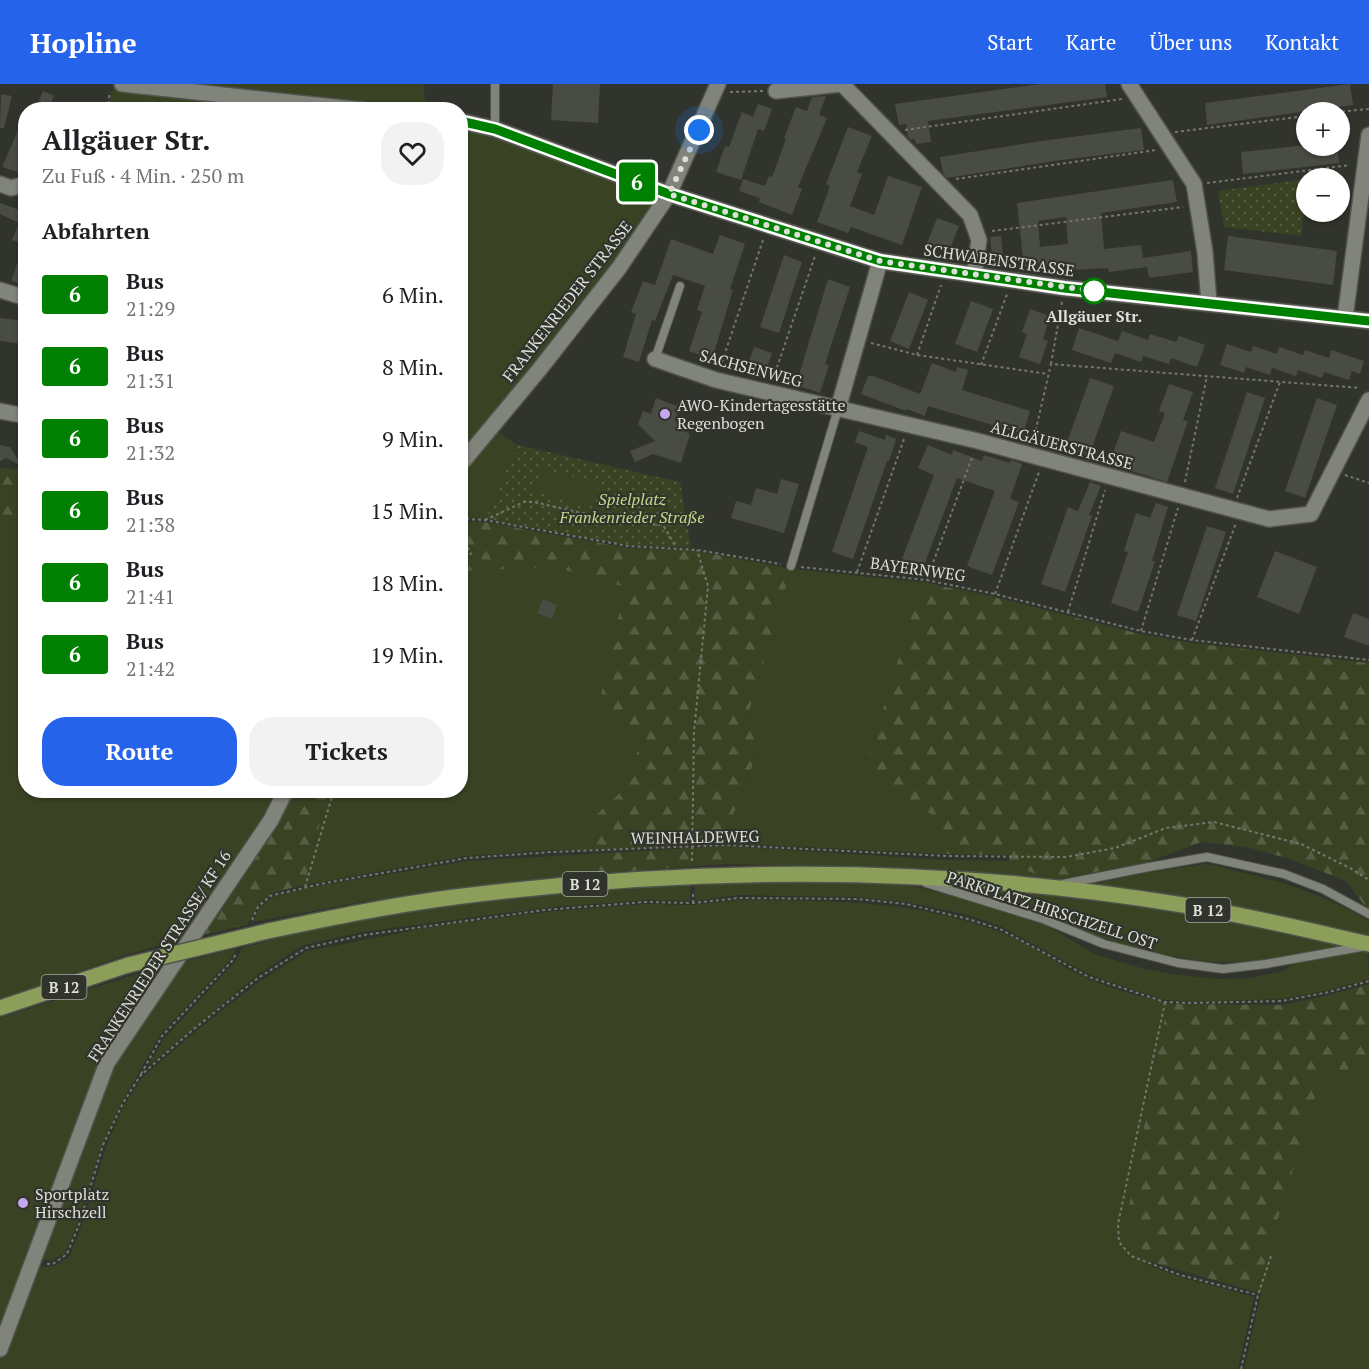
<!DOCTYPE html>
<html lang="de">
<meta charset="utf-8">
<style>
:root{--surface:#fff;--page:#f2f2f2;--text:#202124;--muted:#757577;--accent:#2563eb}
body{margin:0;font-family:"PT Serif",serif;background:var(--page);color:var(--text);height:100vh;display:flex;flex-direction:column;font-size:22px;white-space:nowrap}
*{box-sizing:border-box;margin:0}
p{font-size:20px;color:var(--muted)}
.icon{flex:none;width:33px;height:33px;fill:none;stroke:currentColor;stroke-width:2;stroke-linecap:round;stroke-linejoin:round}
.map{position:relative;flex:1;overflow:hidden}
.drawer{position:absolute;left:18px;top:18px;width:450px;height:696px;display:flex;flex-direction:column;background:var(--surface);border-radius:24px;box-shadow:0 2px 4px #0004}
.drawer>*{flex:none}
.badge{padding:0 12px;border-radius:4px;font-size:21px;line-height:39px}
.controls{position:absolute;left:1296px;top:18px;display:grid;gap:12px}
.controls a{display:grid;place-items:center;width:54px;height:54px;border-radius:50%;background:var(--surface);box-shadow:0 2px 4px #0004;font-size:30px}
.you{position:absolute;width:30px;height:30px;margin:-15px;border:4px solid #fff;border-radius:50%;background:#1a73e8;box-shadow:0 0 0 9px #1a73e833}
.map>.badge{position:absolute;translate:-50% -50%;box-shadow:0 0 0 3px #fff}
h2{padding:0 24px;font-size:22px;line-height:54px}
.round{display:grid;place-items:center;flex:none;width:63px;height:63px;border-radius:24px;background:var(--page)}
.head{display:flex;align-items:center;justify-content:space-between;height:102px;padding:0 24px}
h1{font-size:28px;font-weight:700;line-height:45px}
.action{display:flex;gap:12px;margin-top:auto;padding:12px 24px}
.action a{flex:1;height:69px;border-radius:24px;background:var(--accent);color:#fff;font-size:24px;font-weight:700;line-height:69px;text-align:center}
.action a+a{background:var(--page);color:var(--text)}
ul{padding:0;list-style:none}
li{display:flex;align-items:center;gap:18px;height:72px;padding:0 24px}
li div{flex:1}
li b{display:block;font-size:22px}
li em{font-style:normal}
li .badge{min-width:66px;font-weight:700;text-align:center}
header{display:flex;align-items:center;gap:36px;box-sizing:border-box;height:84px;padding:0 30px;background:var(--accent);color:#fff}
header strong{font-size:28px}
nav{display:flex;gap:33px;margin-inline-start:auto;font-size:21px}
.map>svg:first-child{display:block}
.green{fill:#394323}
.forest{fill:url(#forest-firs)}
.park{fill:url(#park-dots);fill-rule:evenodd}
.building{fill:#494c43;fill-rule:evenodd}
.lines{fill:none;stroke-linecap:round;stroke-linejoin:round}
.service-casing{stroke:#50534b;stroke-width:10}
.minor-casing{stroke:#50534b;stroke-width:18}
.tertiary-casing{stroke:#50534b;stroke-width:18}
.primary-casing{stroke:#50534b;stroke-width:18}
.path{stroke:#74776f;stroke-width:2;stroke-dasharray:3 3;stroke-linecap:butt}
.service{stroke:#80847a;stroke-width:8}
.minor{stroke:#80847a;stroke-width:15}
.tertiary{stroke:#80847a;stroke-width:15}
.primary{stroke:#8b9e5a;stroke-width:15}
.primary-bridge-casing{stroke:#50534b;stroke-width:18;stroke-linecap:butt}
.primary-bridge{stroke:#8b9e5a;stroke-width:15}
.line-casing{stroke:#fff;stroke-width:14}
.line{stroke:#008000;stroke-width:9}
.walk{stroke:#dddfd9;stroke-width:6;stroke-dasharray:0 10.8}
.stop-dot{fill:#fff;stroke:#008000;stroke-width:3}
.poi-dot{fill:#c5a7f1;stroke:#31342c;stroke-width:2}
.labels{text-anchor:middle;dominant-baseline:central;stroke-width:4.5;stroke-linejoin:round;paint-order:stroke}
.shield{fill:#31342c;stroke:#a9aca5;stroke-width:1.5}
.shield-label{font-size:15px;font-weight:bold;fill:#dddfd9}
.street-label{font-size:16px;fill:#dddfd9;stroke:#31342c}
.stop-label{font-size:16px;font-weight:bold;fill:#dddfd9;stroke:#31342c}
.poi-label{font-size:16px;fill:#dddfd9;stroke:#31342c;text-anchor:start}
.park-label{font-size:16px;font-style:italic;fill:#c0d98a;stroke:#31342c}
</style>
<header>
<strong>Hopline</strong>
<nav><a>Start</a><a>Karte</a><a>Über uns</a><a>Kontakt</a></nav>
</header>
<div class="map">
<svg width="1369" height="1285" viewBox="0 0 1369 1285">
<defs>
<pattern id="forest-firs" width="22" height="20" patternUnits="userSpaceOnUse" patternTransform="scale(1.5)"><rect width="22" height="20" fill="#394323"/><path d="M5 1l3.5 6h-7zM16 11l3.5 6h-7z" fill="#555e42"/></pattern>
<pattern id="park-dots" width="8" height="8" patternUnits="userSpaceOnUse" patternTransform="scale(1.5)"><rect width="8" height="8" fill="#394323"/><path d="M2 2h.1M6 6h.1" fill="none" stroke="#555e42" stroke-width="1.8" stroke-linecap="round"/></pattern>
</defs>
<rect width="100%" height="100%" fill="#31342c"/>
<path class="green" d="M175,0h249l1,25h-22l-229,-22z
M113,3l218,23h-223z
M461,42l33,8 169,60 -49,70 -153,189z
M497,347l20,14 -31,74 -25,-1 -1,-40z
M539,383l60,17 -5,24 -60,-16z
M0,433l25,3 1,270 255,1 -14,27 -83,120 -58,17 -126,44z
M554,483l72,20 -29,126 47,21 -22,57 -30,28 -1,31h-40l-85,6 -162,29 24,-94 132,-1 1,-219z
M791,485l131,13 -59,192 68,40 14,40 -223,-11 37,-93 -13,-27z
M725,762l219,14 65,1 39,20 -163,-14 -160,-3z
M590,770v20l-229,28 -108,20 6,-14 12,-10 35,-10 162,-27z
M1206,780c57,12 113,27 163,57v16l-270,-51 -1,-3 53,-11z
M793,796l111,4 70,17 68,22 55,32 48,14 33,6 43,4 28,-1 31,-6 25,-13 63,-8 1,28 -40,11 -47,9 -88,3 -29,-2 -75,-25 -90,-49 -31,-11 -62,-13 -51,-5 -118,-2 -43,6v-19z
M690,798v19l-45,-1 -101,8 -182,24 -59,13 -47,31 -109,91 17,-28 71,-77 7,-14c145,-43 298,-53 448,-66z
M967,804l78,6 136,17 168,33c-41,8 -85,20 -127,18 -88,-4 -173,-45 -255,-74z
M739,816c90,1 172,-1 258,31 32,11 59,33 89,47 28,12 59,20 88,26l-10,17 -37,196 21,44 -1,4 33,12 74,20 -16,72h-1238v-9l33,-93 22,-1 15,-10 12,-31 24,-78 18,-42 18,-27 54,-47 63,-49 48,-31 135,-26 103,-13 100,-8 47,1z
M236,865l-6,11 -70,75 -38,67 -20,43 -25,80 -12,28 -13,7 -13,-1 72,-194 68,-102z
M165,881l-97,178 -68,190v-315z
M1323,986l46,2v297h-125l17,-75 -5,-2z"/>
<path class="forest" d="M0,384l25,2v50l-25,-3z
M460,437l25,1 143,26 63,2 100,19 -45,153 13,27 -37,94 -131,7 1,-31 30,-28 22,-56 -47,-22 28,-126 -71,-20 -93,4z
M922,498l72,15 146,37 52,9 177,20v245l-5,-3 -18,-24 -56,-22 -43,-12 -46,-5 -53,20 -100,19 -39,-20v-6l-64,-1 -14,-40 -68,-40z
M293,707h35l-24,94c-33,8 -41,7 -57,40l-51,11 80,-112z
M725,762v18l-135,10v-20z
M1369,900v88l-46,-2 -67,222 -108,-31 -21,-44 37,-196 10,-17 109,1 47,-10z"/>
<path class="park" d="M1306,95v17l-5,40 -77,-9 -6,-36z
M517,361l163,37 11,66 -64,-3 -141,-26zM540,384l59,16 -5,23 -59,-15z"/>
<path class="building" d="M553,0h47l-2,39 -47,-3z
M1040,0h65l2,13 -179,24 3,21 -15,2 -1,-5 -5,1 -2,-3 -2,-13 -7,1 -4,-21z
M1350,0l3,21 -146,20 -2,-22z
M43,7l11,5 -6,14h-13z
M1,10l11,2 -8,32h-4z
M826,12l-7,19 8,3 -29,69 4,2 -10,26 -33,-13 1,-4 -21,-7 4,-12 22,7 4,-10 3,1 14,-38 -2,-1 12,-31 11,4 5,-14z
M758,20l14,5 -8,22 -6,-2 -17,51 -25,-8 9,-26 4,1 13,-35 11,5z
M26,28v56l-3,6 -21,-7z
M848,43l24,9 -15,36 5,2 -12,32 24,9 14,-39 34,11 -20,58 -51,-18 -3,6 -31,-11 13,-36 -4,-2z
M1141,44l3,22 -83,10 -114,18 -4,-5 -3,-16 101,-16z
M1306,61l31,1 2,17 -96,11 -2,-22z
M1173,96l4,22 -76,11 3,36 37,-4 2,13 48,-7 2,21 -44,6 -2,-11 -38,5 -1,-4 -37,2 -1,-7 -46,4 -7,-64zM1066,133l2,27 -28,3 -2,-26z
M0,119l23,8 3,-3v37l-14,-5 7,-17 -19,-9z
M937,134l22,8 -10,25 -22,-8z
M720,151l25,9 -15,45 3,1 -21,69 -23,-8 13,-39 -5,-2 8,-24 -32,-11 -18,46 -3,-1 -13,42 -16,-5 13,-43 -5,-2 12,-31 12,4 16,-46 42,15z
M1001,152l3,27 -11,1 -3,-27z
M1228,152l109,15 -4,34 -109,-15z
M784,171l18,7 -23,71 -19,-6z
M17,180l9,3v19l-15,-5z
M828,195l22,8 -25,77 4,1 -9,28 -24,-8z
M909,208l19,8 -19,49 -19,-8z
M971,217l22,8 -16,43 -22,-8z
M1030,225l20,7 -7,23 5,2 -8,23 -21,-7 8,-23 -5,-2z
M0,234l26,3 -3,23 -23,-3z
M1079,244l39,13 4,-10 26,9 2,-6 26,8 3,-6 26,9 -8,22 -26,-9 -2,6 -26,-8 -2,6 -26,-9 -4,10 -39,-13z
M1227,260l24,8 2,-6 24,8 2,-7 24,8 2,-5 24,8 2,-8 33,11 -4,13 -8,-3 -3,9 -25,-8 -2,6 -24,-8 -2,6 -24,-8 -2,7 -24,-8 -2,6 -24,-8z
M754,263l18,6 -8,25 -19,-6z
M932,279l24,9 1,-5 11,3 -6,20 68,21 -7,23 -95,-28 -3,10 -18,-7 -1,2 -45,-17 7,-18h5l47,18z
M1090,294l24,8 -25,70 -24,-8z
M1169,300l24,8 -10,28 5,1 -21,61 -58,-18 12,-33 33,11 11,-29 -6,-2z
M1247,308l18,6 -32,96 -18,-6z
M656,314l24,9 -5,13 5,9 10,5 -9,29 -28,-9 -18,8 -5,-11 25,-10 -17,-17 5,-13 8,3z
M1317,314l20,7 -32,93 -20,-7z
M859,347l26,9 1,-5 10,4 -7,22h-2l-34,98 -21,-7 36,-105 -13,-5z
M0,361l10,2 12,19 -16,-8 -6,3z
M928,361l24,10 1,-5 29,11 2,-6 26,8 1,-3 11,4 -12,35 9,3 -27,73 -25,-9 28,-75 -38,-13 -34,90 -21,-9 32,-84 -16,-7z
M781,395l18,5 -15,49 -53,-15 5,-17 15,4 5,-17 21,6z
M1090,398l11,4 -12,29 3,1 -27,76 -24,-8 27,-77 10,4z
M1156,419l12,4 -16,54h3l-17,51 -27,-9 17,-51 -4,-1 12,-38 14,5z
M1207,442l19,6 -30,89 -19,-6z
M1275,467l42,16 -18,47 -42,-17z
M543,515l14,6 -5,14 -15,-6z
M1353,529l16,6v27l-25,-9z"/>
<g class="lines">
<defs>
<path id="service" d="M495,0v45
M655,275l25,-73
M791,482l47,-157
M926,799l117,36 61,25 74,19 45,6 43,-5 95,-17
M1063,800l86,-17 58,-10 77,17 39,15 46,25"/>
<path id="minor" d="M122,0l241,26
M842,0l128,131 9,25 -5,35
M1129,0l65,100 11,68 4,51
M776,7l66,-7
M460,37l35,8 174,65 211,67 184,27 305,33
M0,100l11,4 15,-4
M0,206l26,8
M1345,234l24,-183
M655,275l61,21 262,61 291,78 42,-5 58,-114
M838,325l42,-148
M0,327l26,5"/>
<path id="tertiary" d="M460,381l79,-95 80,-102 50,-74 49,-110
M0,1265l107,-286 164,-243 15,-30"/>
<path id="primary" d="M268,847c62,-13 124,-26 187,-34 242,-31 488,-32 728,8 63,10 124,25 186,39
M0,924l128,-43"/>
</defs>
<use href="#service" class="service-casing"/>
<use href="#minor" class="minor-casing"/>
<use href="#tertiary" class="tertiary-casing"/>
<use href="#primary" class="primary-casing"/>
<path class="path" d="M730,8l34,-1
M107,26l3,-18
M1336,28l33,-3
M905,46l217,-31
M1175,48l131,-16
M1309,94l2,-8
M956,95l200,-29
M1207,99l143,-18
M992,147l191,-24
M871,259l46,12 131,19
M917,271l24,-70
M1051,280l11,-62
M981,281l26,-71
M720,284l43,-128
M773,295l42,-123
M1033,358l18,-78 309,24
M1345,391l24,8
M1185,398l22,-106
M1237,414l43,-116
M460,435l25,1 143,26 69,4 84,14
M485,436l39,-18h10l87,20 42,3 13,22
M460,447l11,23 -11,2
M801,483l125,13 69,14 146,37 51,9 177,20
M857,488l47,-133
M927,495l46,-124
M995,510l44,-122
M1068,528l37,-122
M1141,547l37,-123
M1192,556l44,-117
M692,777l2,-129 14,-146 -11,-36
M305,803l29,-97
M693,819v-12
M252,836l6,-13 12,-11 50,-12 147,-26 85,-6 174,-7 220,11 120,1 49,-9 51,-20 48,-6 87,22 49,24 19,12
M1165,918l-47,222 1,18 12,14 49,19 78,20
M141,990l21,-38 70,-75 4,-7
M47,1180h6l14,-10 12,-29 24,-80 20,-42 17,-27 55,-48 63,-50 48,-30 58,-13 180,-25 101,-8 48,1 46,-5 119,1 48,5 62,15 32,10 89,48 76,25 27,1 90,-2 47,-9 40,-11
M1241,1285l17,-74 14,-42"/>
<use href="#service" class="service"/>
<use href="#minor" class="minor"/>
<use href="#tertiary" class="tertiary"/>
<use href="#primary" class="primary"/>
<defs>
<path id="primary-bridge" d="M128,881l140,-34"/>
</defs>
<use href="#primary-bridge" class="primary-bridge-casing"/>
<use href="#primary-bridge" class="primary-bridge"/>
</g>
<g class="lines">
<defs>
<path id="line" d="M460,37l35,8 174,65 211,67 184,27 305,33"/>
</defs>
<use href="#line" class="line-casing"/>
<use href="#line" class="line"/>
<path class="walk" d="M699,46l-30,64 211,67 214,30"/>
</g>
<circle class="stop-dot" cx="1094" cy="207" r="12"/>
<g class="poi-dot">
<circle cx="665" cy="330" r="6"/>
<circle cx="23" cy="1119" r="6"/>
</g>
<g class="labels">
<g class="shield">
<rect x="562.5" y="788" width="45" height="24" rx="4.5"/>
<rect x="1185.5" y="814" width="45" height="24" rx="4.5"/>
<rect x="41.5" y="891" width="45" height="24" rx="4.5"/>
</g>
<g class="shield-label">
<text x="585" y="800">B 12</text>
<text x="1208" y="826">B 12</text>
<text x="64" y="903">B 12</text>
</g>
<g class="street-label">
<text transform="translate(999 176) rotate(8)">SCHWABENSTRASSE</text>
<text transform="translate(567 217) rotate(-52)">FRANKENRIEDER STRASSE</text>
<text transform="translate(751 284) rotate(15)">SACHSENWEG</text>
<text transform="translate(1062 361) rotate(15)">ALLGÄUERSTRASSE</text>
<text transform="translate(918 485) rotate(8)">BAYERNWEG</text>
<text transform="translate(695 753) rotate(-1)">WEINHALDEWEG</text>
<text transform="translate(1052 826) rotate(18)">PARKPLATZ HIRSCHZELL OST</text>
<text transform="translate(159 872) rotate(-57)">FRANKENRIEDER STRASSE/ KF 16</text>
</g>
<g class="stop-label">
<text x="1094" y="232">Allgäuer Str.</text>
</g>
<g class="poi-label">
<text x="677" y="321">AWO-Kindertagesstätte<tspan x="677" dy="18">Regenbogen</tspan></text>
<text x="35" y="1110">Sportplatz<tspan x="35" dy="18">Hirschzell</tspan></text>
</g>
<g class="park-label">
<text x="632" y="415">Spielplatz<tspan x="632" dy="18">Frankenrieder Straße</tspan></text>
</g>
</g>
</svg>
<div class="controls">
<a>+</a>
<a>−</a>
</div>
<div class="you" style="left:699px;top:46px"></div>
<b class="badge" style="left:637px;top:98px;background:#008000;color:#fff">6</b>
<section class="drawer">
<div class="head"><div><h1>Allgäuer Str.</h1><p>Zu Fuß · 4 Min. · 250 m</p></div><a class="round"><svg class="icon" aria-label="heart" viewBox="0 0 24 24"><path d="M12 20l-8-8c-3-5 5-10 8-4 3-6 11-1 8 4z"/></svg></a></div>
<h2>Abfahrten</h2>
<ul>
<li><span class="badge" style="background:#008000;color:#fff">6</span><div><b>Bus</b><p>21:29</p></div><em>6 Min.</em></li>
<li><span class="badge" style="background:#008000;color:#fff">6</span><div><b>Bus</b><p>21:31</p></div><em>8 Min.</em></li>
<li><span class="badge" style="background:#008000;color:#fff">6</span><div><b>Bus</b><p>21:32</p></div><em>9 Min.</em></li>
<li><span class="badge" style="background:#008000;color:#fff">6</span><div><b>Bus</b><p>21:38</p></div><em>15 Min.</em></li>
<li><span class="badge" style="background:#008000;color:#fff">6</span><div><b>Bus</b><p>21:41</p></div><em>18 Min.</em></li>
<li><span class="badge" style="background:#008000;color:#fff">6</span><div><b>Bus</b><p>21:42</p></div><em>19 Min.</em></li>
</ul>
<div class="action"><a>Route</a><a>Tickets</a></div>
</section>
</div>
